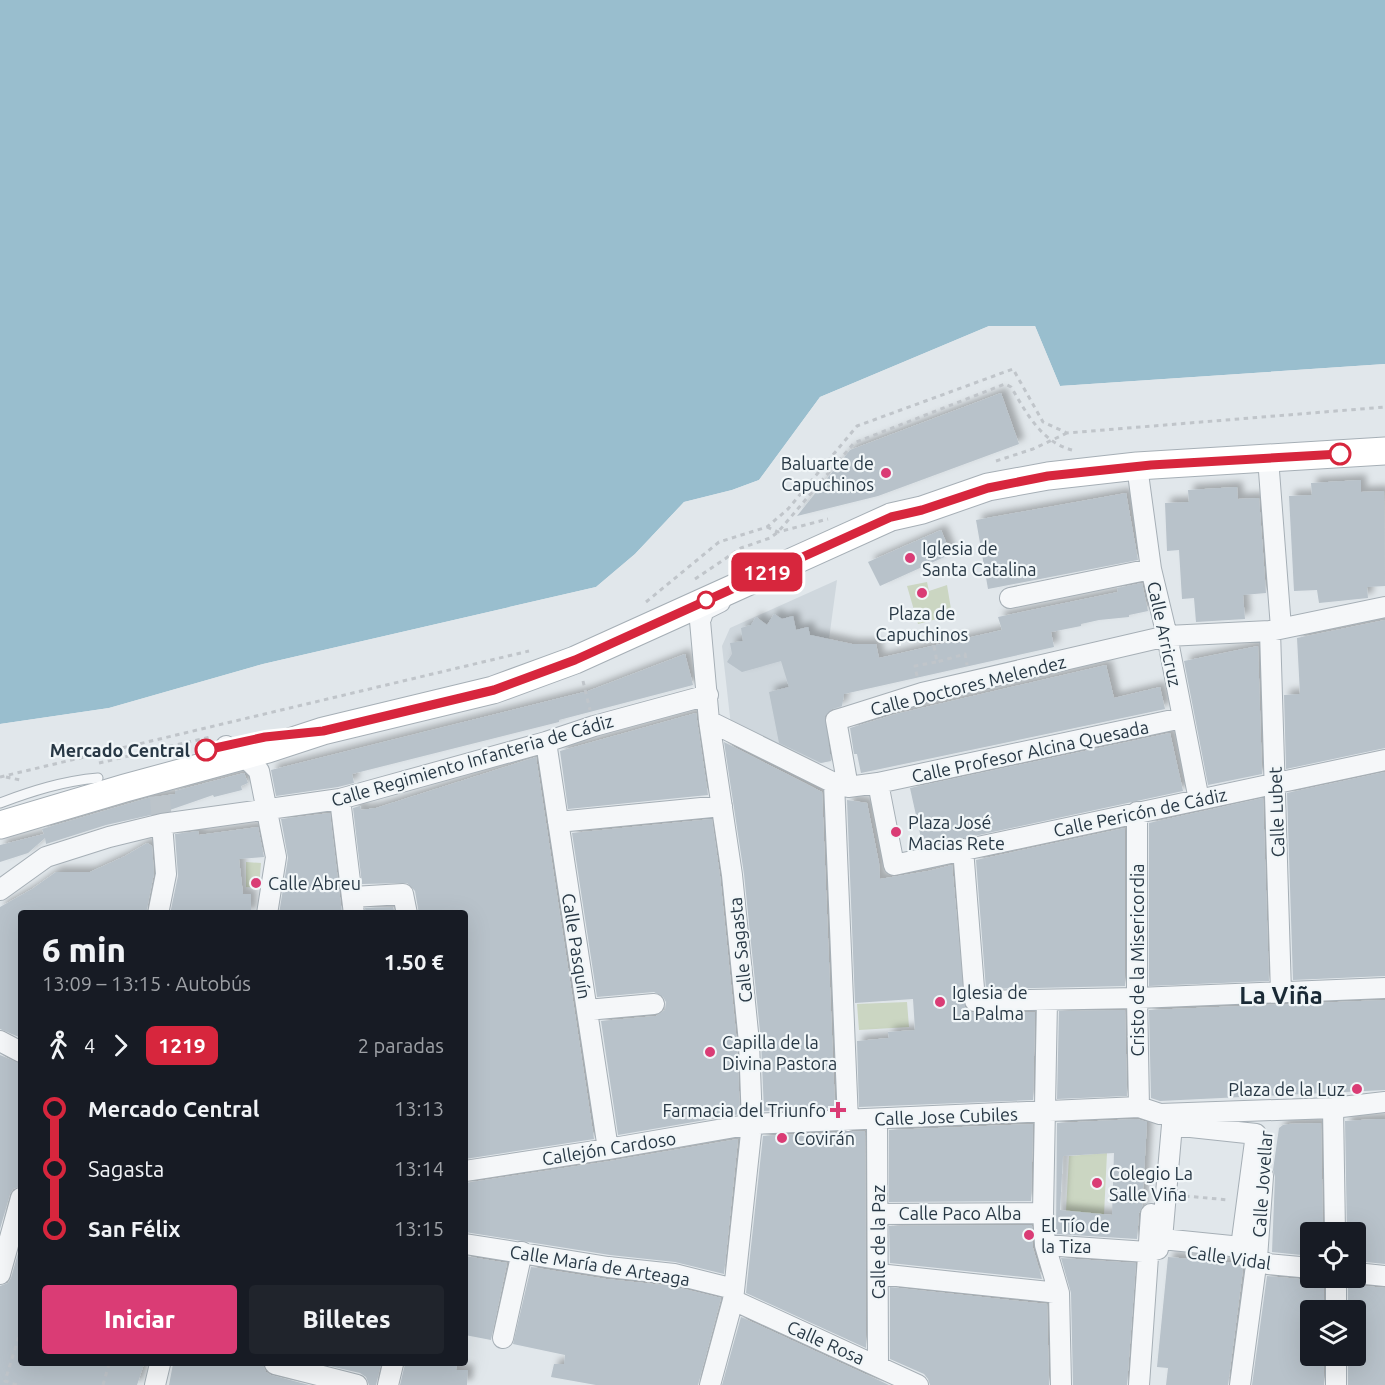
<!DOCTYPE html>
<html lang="es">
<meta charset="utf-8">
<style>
:root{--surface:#171b24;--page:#20242c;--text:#f1f3f6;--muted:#9ea1a6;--accent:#da3c75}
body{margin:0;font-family:Ubuntu,sans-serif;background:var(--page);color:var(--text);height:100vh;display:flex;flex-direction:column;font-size:22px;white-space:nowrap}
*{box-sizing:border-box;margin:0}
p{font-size:20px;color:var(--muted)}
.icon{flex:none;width:33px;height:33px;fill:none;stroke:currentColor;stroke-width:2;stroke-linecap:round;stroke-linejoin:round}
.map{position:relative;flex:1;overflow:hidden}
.sheet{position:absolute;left:18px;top:910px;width:450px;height:456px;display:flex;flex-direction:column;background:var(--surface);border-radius:6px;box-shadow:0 6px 24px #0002}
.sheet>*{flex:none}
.badge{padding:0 12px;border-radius:9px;font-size:21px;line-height:39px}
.controls{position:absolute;left:1300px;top:1222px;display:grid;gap:12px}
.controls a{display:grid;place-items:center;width:66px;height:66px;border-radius:6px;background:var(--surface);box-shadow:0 6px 24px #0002;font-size:30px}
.map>.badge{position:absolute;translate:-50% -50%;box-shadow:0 0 0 3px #fff}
.legs{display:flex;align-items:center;gap:9px;height:66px;padding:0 24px;font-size:20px}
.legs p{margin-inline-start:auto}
.overview{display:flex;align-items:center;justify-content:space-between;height:102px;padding:0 24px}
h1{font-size:33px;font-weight:800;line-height:45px}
.cta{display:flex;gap:12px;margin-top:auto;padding:12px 24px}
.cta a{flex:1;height:69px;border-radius:6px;background:var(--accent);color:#fff;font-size:24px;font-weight:800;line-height:69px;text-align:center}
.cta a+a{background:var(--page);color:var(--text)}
ul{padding:0 24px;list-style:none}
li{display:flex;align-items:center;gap:21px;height:60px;font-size:22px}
li i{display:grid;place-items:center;width:9px;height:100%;margin:0 8px;background:currentColor}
li i::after{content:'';width:15px;height:15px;margin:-8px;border:4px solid;border-radius:50%;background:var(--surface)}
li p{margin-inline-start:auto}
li:first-child i{background:linear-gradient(#0000 50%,currentColor 0)}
li:last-child i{background:linear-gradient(currentColor 50%,#0000 0)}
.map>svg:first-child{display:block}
.built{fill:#cfd7dd}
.green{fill:#cbd6c2}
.water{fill:#99bece}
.pier{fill:#e1e7eb}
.building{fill:#b8c2ca;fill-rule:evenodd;filter:url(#shadow)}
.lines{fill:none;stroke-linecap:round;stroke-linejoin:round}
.street-tunnel{stroke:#bcc4ca;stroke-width:20;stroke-dasharray:20 10;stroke-linecap:butt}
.lane-casing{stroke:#a6afb6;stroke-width:11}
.street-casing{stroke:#a6afb6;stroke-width:22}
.secondary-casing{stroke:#a6afb6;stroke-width:29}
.path{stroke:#c0c5ca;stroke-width:3;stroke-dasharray:4.5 4.5;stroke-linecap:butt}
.lane{stroke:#f5f7f9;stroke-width:9}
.street{stroke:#f5f7f9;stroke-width:20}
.secondary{stroke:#fff;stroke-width:27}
.line-1-casing{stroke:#fff;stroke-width:14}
.line-1{stroke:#d7263d;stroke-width:9}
.stop-1-dot{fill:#fff;stroke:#d7263d;stroke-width:3}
.poi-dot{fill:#da3c75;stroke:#f1f6f8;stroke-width:2}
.labels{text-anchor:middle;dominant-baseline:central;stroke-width:4.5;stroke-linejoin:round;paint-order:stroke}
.poi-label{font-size:18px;fill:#283845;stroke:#f1f6f8;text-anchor:start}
.street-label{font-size:18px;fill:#283845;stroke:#f1f6f8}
.stop-label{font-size:18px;font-weight:bold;fill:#283845;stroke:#f1f6f8;text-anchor:end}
.district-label{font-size:24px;font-weight:bold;fill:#1a2935;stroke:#f1f6f8}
</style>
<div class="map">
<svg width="1385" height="1385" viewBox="0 0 1385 1385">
<defs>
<filter id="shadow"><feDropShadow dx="5.5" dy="-5.5" stdDeviation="3" flood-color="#0004"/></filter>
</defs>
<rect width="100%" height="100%" fill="#e1e7eb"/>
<path class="built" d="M837,580l-8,59 23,5 -12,72 -14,-1 10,44 -30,8 -75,-41 -9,-80 8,-18z"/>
<path class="green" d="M927,582l2,9 18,-6 5,30 -34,9 -11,-38z
M246,862l15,1 -2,25 -13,-1z
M907,1002l2,25 -50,3 -2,-26z
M1107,1153l-3,62 -38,-4 3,-55z"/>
<path class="water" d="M0,0h1385v364l-325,22 -25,-60h-46l-169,71 -61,83 -27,10 -48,12 -49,52 -39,33 -333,77 -154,44 -109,16z"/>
<path class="pier" d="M989,326h46l25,60 325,-22v3l-325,22 -27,-60h-43l-168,71 -61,82 -28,11 -47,12 -49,51 -40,34 -333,77 -154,44 -110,16v-3l109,-16 154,-44 333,-77 39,-33 49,-52 48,-12 27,-10 61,-83z"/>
<path class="building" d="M1001,393l18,51 -141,52 -81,20 53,-66z
M1361,480v12l23,-1 1,95 -18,1 1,11 -49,5 -2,-13 -23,1 -5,-95 23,-1 -1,-12z
M1237,487l1,12 21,-1 7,95 -23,2 2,24 -49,3 -2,-24 -12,1 -3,-49 -12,1 -2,-48 24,-1 -1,-12z
M1126,493l12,67 -150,29 -12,-69z
M941,530l10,24 -71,32 -12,-24z
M1142,583l6,28 -19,4v2l-30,3 -18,4v2l-30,6 3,15 -210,47 -2,12 -10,3 -7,7 6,45 -10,2 -42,-20 -10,-51 20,-5 -8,-26 -39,11 -15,-10 5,-8 -2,-11 13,-2 -2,-13 10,-3 5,-8 11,8 7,-11 8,5 11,-3 3,14 12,-3 2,8 42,9h24l3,14 123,-28 -4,-13 120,-25 -1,-4z
M1385,620v128l-99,21 -2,-74 16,-1 -3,-56z
M1258,646l4,128 -54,11 -24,-124z
M685,654l8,31 -134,35v2l-207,52 2,9 -16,4 -62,9 -5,-26 317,-79z
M1106,665l8,33 46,-11 5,22 -304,64 -4,-19h-3l-4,-26 46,-14z
M696,713l12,82 -140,14 -8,-58z
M1170,733l13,58 -260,56 -13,-59z
M724,742l98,50 13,316 -71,3 -3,-70 -17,-167z
M536,757l58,382 -129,20v-245h-46l-4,-23 -8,-8 -45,1 -9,-76 7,-2 1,4 15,-2z
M1385,772v204l-92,4 -6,-187z
M244,773l4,10 -7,3 1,4 -28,7 -1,-2 -49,17 -58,13 -60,19 -1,-6 -17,15 -28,9v-17l44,-11 -2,-5 106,-31 27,-4v-3z
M1263,798l6,183 -120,5v-163z
M847,800l20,3 12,60 1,16 48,-8 24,-6 13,142 4,4 6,2 60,-1 -2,88 -174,7 -2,-66 32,-3 -1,-6 27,-2 -2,-31 -58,4z
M330,813l12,101h-63l9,-56 -7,-39z
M712,819l8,57 17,167 3,71 -122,21 -17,-114 55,-5 9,-6 1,-8 -3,-5 -9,-5 -57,5 -25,-164z
M258,827l6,30 -25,2 4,35h8v20h-81l8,-38 -3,-42 23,-3 1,4z
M1125,828v158l-139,3 -10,-129z
M147,843l5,3 2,27 -8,41h-125v124l-21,-9v-122l32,-18 24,-17h34l35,-16z
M393,907l2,7h-29l-1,-6z
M1385,1000v90l-225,11 -9,-3 -2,-88z
M1125,1010l2,86 -70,3 2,-88z
M0,1055l21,9v122l-8,3 -3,5 -10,35z
M1137,1119l10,3 -5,85 -3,6 -2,26 -81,-5 1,-111zM1114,1153l-2,62 -52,-5 3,-54z
M1377,1119h8v145l-29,-3v-28h-9l-2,-112z
M1321,1123l2,110h-12v23l-39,-4 3,-75 -2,-7 6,-42 4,-3 6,-1z
M1033,1124l-2,77 -142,1v-72z
M865,1131l1,217 -120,-55 17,-157z
M738,1139l-14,135 -49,-12 -65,-7 -145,-23v-49l145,-22z
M1032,1225l1,23 9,31 -152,-16 -1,-37z
M21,1243v121h123l-7,21h-137v-99l8,-3 3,-5z
M465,1256l42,7 -16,77 -26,-5z
M1168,1257l68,6 7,6 -15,116h-62l2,-17 -11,-1z
M1061,1258l75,5 -9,122h-54l-2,-92z
M531,1267l75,12 66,7 49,12 -23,87h-102l-45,-8 3,-13h10l1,-9 -52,-11z
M1267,1276l43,4 14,-2v33h-13v45h13v29h-72z
M1348,1282l7,3 30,3v97h-37v-29h8v-45h-8z
M890,1287l157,17 2,81h-119l-2,-6 -4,-5 -34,-15z
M741,1317l148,68h-167z
M173,1364h90l3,8 5,3 38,10h-140z
M321,1364h60l-5,21h-7l-3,-8 -6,-4z
M405,1364h52l-1,6h12l-1,15h-67z"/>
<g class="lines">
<path class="street-tunnel" d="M160,796l2,28"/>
<defs>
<path id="lane" d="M0,803c32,-12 63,-22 98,-25"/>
<path id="street" d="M1268,458l13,170
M1137,466l14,103 16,67 32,164
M1010,598l141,-29
M1270,631l11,362
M709,721l125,62 14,4 30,-4 304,-65
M546,742l62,407
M226,746l18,10 15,15 17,86 -9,57
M834,783l14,338
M878,783l16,82 491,-105
M848,787l-12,-67 10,-3 76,-24 245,-57 103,-5 115,-24
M340,799l14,115
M1137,812v186l2,109
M558,822l164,-16
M963,849l12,152 162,-3 248,-10
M0,890l46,-33 63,-20 53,-13 178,-25 206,-57 48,-16 114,-31
M353,897l50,-3 4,20
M158,914l8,-40 -4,-50
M1047,1000l-4,213 2,32 14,48 2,92
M587,1010l67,-6
M0,1041l21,11
M1333,1108l2,125
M877,1119l1,246
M1172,1125l84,9 -15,113 -79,-8z
M465,1171l143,-22 144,-25 387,-17 21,7 173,-6 52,-6
M878,1214l165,-1
M465,1244l143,23 66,7 60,15
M1045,1245l102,7 11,-3
M1246,1257l11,1 11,6 43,4
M1356,1273l29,3
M0,1274l21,-76
M878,1274l181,19
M733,1300l185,85
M1336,1311v-33
M503,1338l19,-86
M275,1364l82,21
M155,1385l5,-21
M388,1385l5,-21
M710,1385l23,-85 19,-176 -3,-82 -17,-167 -23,-154 -9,-100 4,-11 16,-8
M1139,1385l12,-171
M1240,1385l17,-127 6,-82
M1336,1385v-29"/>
<path id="secondary" d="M0,825l125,-37 143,-39 55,-18 170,-41 82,-30 316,-143 31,-7 66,-23 60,-11 89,-10 248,-15"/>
</defs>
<use href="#lane" class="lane-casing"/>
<use href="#street" class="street-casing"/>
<use href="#secondary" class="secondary-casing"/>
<path class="path" d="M996,461l37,-12 34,-16
M767,527l11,5 50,-13
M695,579l46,-31 29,-10 8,-6 76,-89 151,-59 6,3c15,25 30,55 61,63
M646,602l73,-60 48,-15 21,-18 69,-83 156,-57 30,53 24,11 318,-26
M934,646l3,16 28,-8 2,11
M917,676l-2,-10 21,-4
M583,681l7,29
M99,763l111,-26
M0,777l529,-126
M6,777l14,3
M1185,1196l44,4
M17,1385l-12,-4 16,-51
M103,1385l6,-21"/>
<use href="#lane" class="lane"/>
<use href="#street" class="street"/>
<use href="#secondary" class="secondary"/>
</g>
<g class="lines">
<defs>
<path id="line-1" d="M206,750l59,-13 58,-6 171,-41 81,-30 316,-143 31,-7 66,-22 60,-12 103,-11 189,-11"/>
</defs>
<use href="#line-1" class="line-1-casing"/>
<use href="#line-1" class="line-1"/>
</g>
<g class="stop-1-dot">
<circle cx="1340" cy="454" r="10"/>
<circle cx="706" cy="600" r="8"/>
<circle cx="206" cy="750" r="10"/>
</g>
<g class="poi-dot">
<circle cx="886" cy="473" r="6"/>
<circle cx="910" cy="558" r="6"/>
<circle cx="922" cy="593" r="6"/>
<circle cx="896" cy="832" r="6"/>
<circle cx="256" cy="883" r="6"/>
<circle cx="940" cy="1002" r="6"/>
<circle cx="710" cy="1052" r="6"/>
<circle cx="1357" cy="1089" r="6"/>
<path d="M835 1101h6v6h6v6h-6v6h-6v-6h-6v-6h6z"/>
<circle cx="782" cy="1138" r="6"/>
<circle cx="1097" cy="1183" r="6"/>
<circle cx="1029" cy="1235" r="6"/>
</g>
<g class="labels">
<g class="poi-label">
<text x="874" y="463" text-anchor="end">Baluarte de<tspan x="874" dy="21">Capuchinos</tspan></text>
<text x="922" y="548">Iglesia de<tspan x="922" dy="21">Santa Catalina</tspan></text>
<text x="922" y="613" text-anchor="middle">Plaza de<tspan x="922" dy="21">Capuchinos</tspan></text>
<text x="908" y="822">Plaza José<tspan x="908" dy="21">Macias Rete</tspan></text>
<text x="268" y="883">Calle Abreu</text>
<text x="952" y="992">Iglesia de<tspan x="952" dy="21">La Palma</tspan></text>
<text x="722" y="1042">Capilla de la<tspan x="722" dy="21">Divina Pastora</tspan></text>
<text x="1345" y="1089" text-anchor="end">Plaza de la Luz</text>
<text x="826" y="1110" text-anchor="end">Farmacia del Triunfo</text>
<text x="794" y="1138">Covirán</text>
<text x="1109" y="1173">Colegio La<tspan x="1109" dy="21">Salle Viña</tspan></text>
<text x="1041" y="1225">El Tío de<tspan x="1041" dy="21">la Tiza</tspan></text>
</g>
<g class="street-label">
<text transform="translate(1165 634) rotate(78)">Calle Arricruz</text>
<text transform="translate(968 685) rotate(-14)">Calle Doctores Melendez</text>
<text transform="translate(1030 751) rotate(-12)">Calle Profesor Alcina Quesada</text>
<text transform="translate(472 760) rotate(-16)">Calle Regimiento Infanteria de Cádiz</text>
<text transform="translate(1140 812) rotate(-12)">Calle Pericón de Cádiz</text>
<text transform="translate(1276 812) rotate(-92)">Calle Lubet</text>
<text transform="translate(577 946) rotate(81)">Calle Pasquín</text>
<text transform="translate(740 950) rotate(-96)">Calle Sagasta</text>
<text transform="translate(1137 960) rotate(-90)">Cristo de la Misericordia</text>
<text transform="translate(946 1116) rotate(-2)">Calle Jose Cubiles</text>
<text transform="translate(609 1148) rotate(-9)">Callejón Cardoso</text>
<text transform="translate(1262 1184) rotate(-86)">Calle Jovellar</text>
<text x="960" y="1213">Calle Paco Alba</text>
<text transform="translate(878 1242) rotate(-90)">Calle de la Paz</text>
<text transform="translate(1229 1257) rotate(8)">Calle Vidal</text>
<text transform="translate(600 1265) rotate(9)">Calle María de Arteaga</text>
<text transform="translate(826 1342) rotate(24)">Calle Rosa</text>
</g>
<g class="stop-label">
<text x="190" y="750">Mercado Central</text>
</g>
<g class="district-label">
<text x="1281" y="995">La Viña</text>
</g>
</g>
</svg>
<div class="controls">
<a><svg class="icon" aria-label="locate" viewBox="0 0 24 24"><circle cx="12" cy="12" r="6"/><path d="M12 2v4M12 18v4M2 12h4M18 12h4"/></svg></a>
<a><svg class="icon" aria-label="layers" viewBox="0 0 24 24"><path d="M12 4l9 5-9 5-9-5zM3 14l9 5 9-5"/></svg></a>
</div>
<b class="badge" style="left:767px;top:572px;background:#d7263d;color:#fff">1219</b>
<section class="sheet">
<div class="overview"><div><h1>6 min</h1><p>13:09 – 13:15 · Autobús</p></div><b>1.50 €</b></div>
<div class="legs"><svg class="icon" aria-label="walk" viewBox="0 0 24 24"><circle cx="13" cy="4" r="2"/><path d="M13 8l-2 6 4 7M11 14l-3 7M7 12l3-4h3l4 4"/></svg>4<svg class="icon" aria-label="forward" viewBox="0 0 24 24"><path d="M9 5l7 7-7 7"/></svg><b class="badge" style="background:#d7263d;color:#fff">1219</b><p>2 paradas</p></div>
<ul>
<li><i style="color:#d7263d"></i><b>Mercado Central</b><p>13:13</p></li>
<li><i style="color:#d7263d"></i><span>Sagasta</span><p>13:14</p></li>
<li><i style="color:#d7263d"></i><b>San Félix</b><p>13:15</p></li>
</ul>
<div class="cta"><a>Iniciar</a><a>Billetes</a></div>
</section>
</div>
